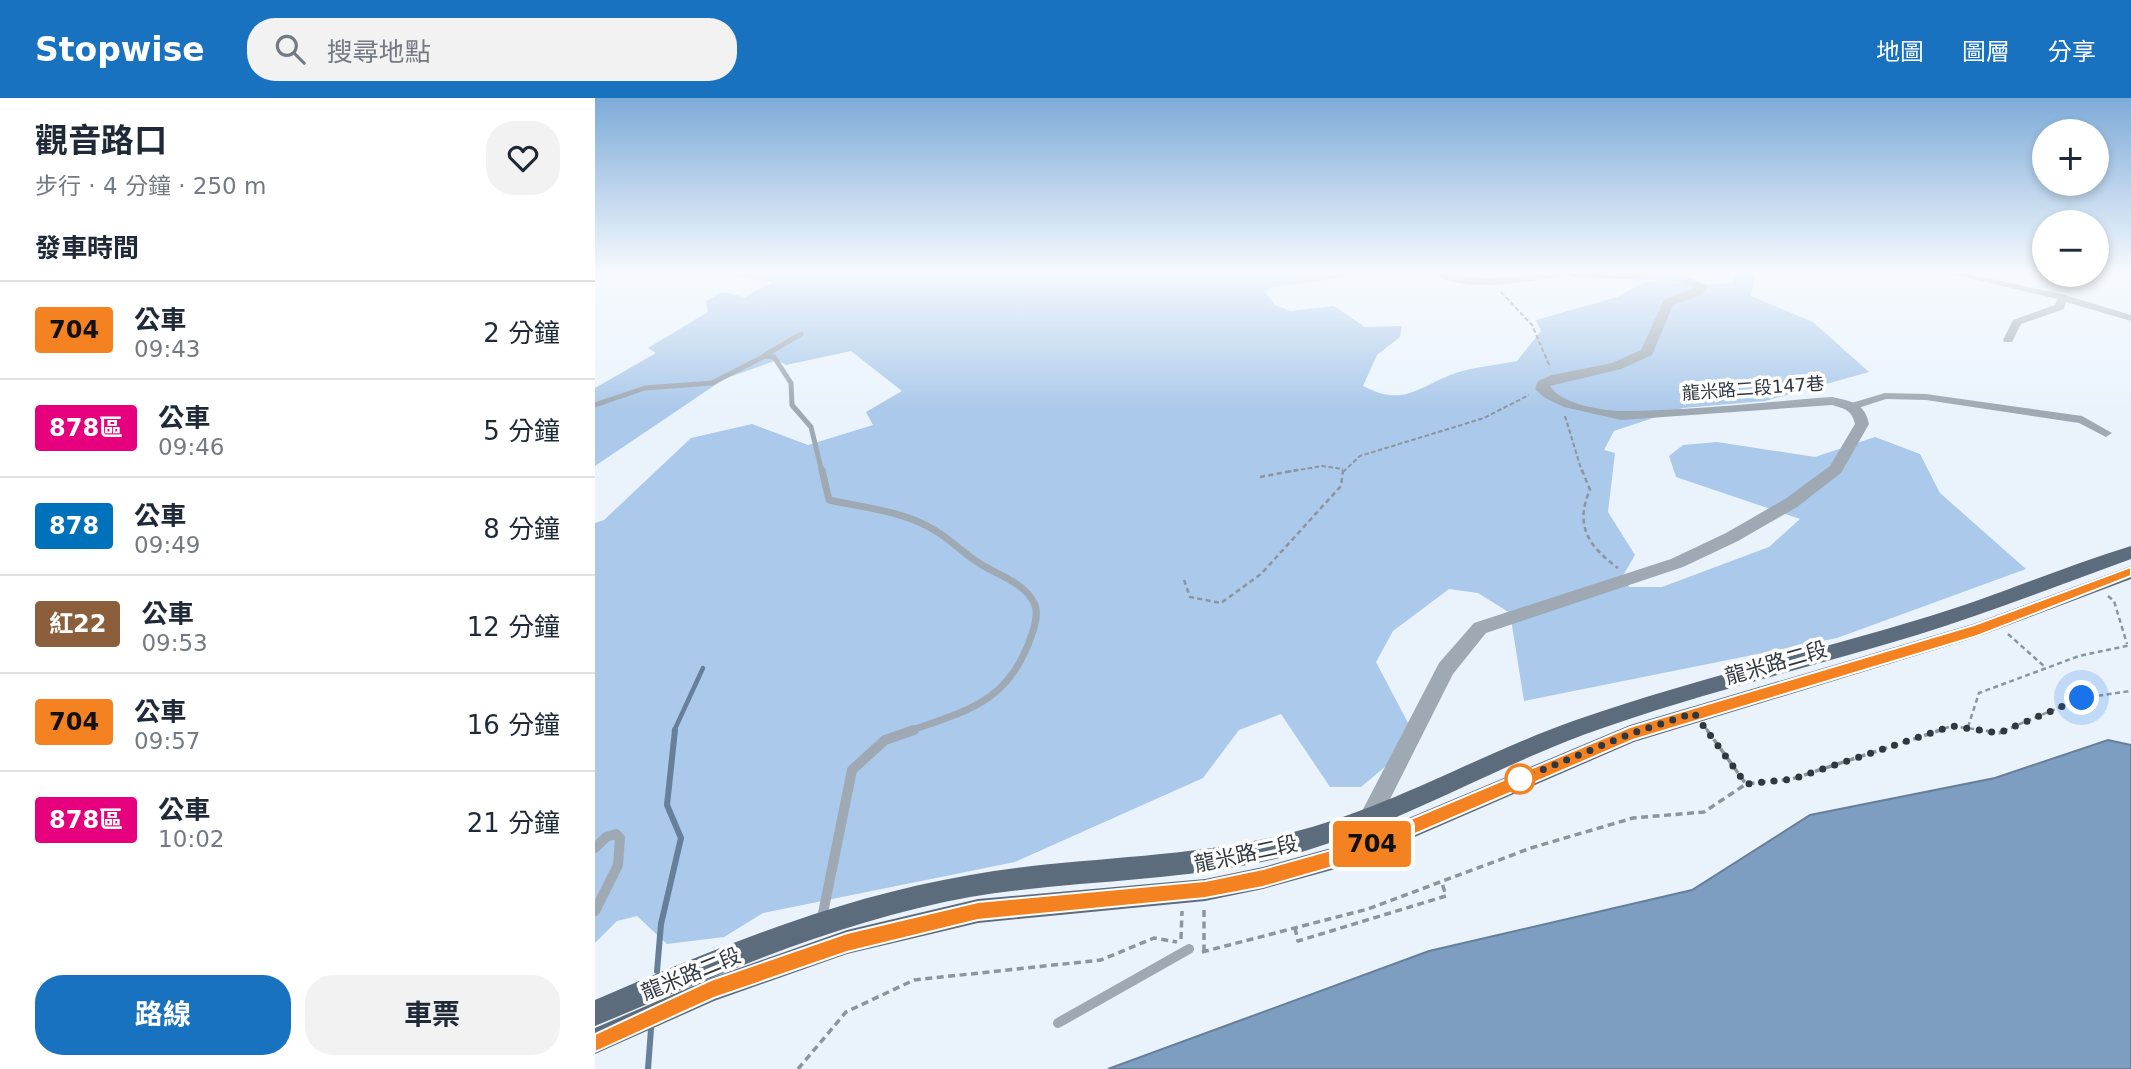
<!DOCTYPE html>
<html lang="zh-TW">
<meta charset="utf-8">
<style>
:root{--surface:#fff;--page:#f2f2f3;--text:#1f2937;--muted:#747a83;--line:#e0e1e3;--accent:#1972c0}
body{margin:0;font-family:"DejaVu Sans","Noto Sans TC",sans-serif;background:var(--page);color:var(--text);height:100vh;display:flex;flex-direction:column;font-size:26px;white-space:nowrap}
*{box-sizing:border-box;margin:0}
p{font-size:23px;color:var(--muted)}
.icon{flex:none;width:38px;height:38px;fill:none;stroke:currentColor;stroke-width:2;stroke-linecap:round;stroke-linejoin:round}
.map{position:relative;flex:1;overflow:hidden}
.side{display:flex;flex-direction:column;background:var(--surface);width:595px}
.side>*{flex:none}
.badge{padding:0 14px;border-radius:5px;font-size:24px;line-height:46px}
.buttons{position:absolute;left:1437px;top:21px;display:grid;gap:14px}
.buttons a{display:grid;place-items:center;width:77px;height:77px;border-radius:50%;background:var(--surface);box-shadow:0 4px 10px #0003;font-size:35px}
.you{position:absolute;width:35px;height:35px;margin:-18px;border:5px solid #fff;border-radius:50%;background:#1a73e8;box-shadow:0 0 0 10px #1a73e833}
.map>.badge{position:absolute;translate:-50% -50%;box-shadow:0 0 0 4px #fff}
h2{padding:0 35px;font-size:26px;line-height:63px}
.round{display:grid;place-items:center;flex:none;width:74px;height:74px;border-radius:28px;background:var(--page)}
.headline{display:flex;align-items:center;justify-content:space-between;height:119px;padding:0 35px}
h1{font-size:33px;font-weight:700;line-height:52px}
.action{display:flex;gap:14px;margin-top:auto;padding:14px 35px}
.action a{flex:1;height:80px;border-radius:28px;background:var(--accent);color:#fff;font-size:28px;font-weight:700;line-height:80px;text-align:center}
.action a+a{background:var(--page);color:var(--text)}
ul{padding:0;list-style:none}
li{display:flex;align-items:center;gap:21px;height:98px;padding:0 35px;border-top:2px solid var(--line)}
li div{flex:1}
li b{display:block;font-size:26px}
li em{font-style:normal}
li .badge{min-width:77px;font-weight:700;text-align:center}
header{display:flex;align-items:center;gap:42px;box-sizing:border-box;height:98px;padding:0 35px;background:var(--accent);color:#fff}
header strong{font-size:33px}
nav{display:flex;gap:38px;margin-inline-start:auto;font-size:24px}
.search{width:490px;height:63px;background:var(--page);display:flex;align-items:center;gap:18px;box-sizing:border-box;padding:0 24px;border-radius:28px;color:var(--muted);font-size:26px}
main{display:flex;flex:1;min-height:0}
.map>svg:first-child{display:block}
.green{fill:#abc9ea}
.water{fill:#7d9ec0;stroke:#667f9a;stroke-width:2}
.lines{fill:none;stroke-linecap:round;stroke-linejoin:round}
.stream-far1{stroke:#667f9a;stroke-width:4.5}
.stream{stroke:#667f9a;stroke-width:6}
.path-far2{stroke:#8c959e;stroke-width:2;stroke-dasharray:4.5 2.5;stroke-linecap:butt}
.path-far1{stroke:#8c959e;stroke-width:2.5;stroke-dasharray:5 3.5;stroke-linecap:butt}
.path{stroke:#8c959e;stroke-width:3.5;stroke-dasharray:7 4.5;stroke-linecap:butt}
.service-far2{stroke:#9fa9b3;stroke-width:5}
.service-far1{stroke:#9fa9b3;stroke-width:7}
.service{stroke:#9fa9b3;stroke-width:10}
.minor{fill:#9fa9b3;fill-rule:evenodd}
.tertiary{fill:#9fa9b3;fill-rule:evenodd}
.primary{fill:#5c6c7d;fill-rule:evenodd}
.line{fill:#f58220;stroke:#fff;stroke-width:2}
.walk{stroke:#2f3841;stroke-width:7;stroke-dasharray:0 12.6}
.stop-dot{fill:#fff;stroke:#f58220;stroke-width:3.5}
.labels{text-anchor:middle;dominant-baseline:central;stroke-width:7;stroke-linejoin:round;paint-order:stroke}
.street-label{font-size:18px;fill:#2f3841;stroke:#fff}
.near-street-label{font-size:21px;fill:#2f3841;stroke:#fff}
</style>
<header>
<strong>Stopwise</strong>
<div class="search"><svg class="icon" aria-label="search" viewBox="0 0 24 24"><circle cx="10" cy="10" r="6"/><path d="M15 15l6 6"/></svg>搜尋地點</div>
<nav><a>地圖</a><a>圖層</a><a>分享</a></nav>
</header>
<main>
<section class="side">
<div class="headline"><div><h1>觀音路口</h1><p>步行 · 4 分鐘 · 250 m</p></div><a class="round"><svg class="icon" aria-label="heart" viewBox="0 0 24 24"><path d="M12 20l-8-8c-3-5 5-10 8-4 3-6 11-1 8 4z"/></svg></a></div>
<h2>發車時間</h2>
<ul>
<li><span class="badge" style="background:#f58220;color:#111">704</span><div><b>公車</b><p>09:43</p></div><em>2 分鐘</em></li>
<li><span class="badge" style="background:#e6007e;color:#fff">878區</span><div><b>公車</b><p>09:46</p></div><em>5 分鐘</em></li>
<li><span class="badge" style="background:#0072bc;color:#fff">878</span><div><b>公車</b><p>09:49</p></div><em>8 分鐘</em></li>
<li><span class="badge" style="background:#8b5e3c;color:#fff">紅22</span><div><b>公車</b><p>09:53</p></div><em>12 分鐘</em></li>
<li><span class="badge" style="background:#f58220;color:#111">704</span><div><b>公車</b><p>09:57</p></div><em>16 分鐘</em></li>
<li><span class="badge" style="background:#e6007e;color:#fff">878區</span><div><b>公車</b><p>10:02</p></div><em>21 分鐘</em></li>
</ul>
<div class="action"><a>路線</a><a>車票</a></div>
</section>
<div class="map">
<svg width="1536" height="971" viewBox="0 0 1536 971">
<rect width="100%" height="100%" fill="#eaf3fc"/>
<path class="green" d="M123,175h652l-101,15 -3,5 9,12 15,6 44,-5 31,21 37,-1 -2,11 -23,18 -14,31c41,21 53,2 90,-12 20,-7 44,-9 64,-13l24,-30 -5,-11 81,-23 26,-14 33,-6 27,7 30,-1 3,-10h19l-4,23 62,26 56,50 -104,29 -82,7 -69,23 -10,19 11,3 -7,59 27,43 -14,24 9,8h32l107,-40 31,-28 -124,-42 -7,-21 14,-11 34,-3 98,15 60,-20 45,17 20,39 86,76 -189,69 -313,63 -14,-88 -32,-20 -29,-4 -56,42 -17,31 41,78 -56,47h-31l-49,-73 -42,16 -36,48 -188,84 -252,51 -39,24 -57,7 -30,-28 -20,5 -22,22v-420l9,-3 87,-82 61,-14 56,21 65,-20 -7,-13 36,-21 -51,-40 -65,14 -9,-5 -53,19 -129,87v-78l61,-35 -8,-5 60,-36 -2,-11 16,-9 23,5 28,-15z"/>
<path class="water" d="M1513,642l23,5v324h-1023l321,-118 263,-61 118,-75 185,-37z"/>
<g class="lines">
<path class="stream-far1" d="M79,633l29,-63"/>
<path class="stream" d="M62,873l4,-47 20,-86 -14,-33 8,-75
M53,971l3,-40"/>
<path class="path-far2" d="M906,194l31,33 18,42
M970,318l17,56
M692,374l35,-6 21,3
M748,374l17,-16 124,-38 45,-23"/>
<path class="path-far1" d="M987,372l8,20c-16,35 -1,57 28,78
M665,379l37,-7
M589,482l6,17 31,6 40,-29 80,-88 2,-16
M1513,498l6,5 13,43
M1413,536l37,33
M1110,629l3,4
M1373,629l11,-34 100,-37 52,-11
M1341,633l16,-5 36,5
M1408,633l79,-33 49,-7"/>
<path class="path" d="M1112,632l39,54
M1381,632l23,3 8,-3
M609,812v42
M700,830l3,13 148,-45 -4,-13
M586,841l1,-28
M607,854l166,-43 163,-61 102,-30 71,-6 42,-28 46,-5 149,-49
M203,971l48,-57 68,-32 187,-20 53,-22 23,4"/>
<path class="service-far2" d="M170,257l36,-21
M0,307l50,-17 67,-5 53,-27 9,1 17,26 1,22 19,22 11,45"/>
<path class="service-far1" d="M227,372l7,30c36,8 76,11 107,31 15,9 28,23 43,32 18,12 45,19 55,40 5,9 1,22 -2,31 -22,67 -62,76 -123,97"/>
<path class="service" d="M0,750l11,-11 10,-3 4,4 -2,27 -23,46
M227,820l30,-148 33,-30 29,-10
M463,925l131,-74"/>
<path class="minor" d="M1353,175h17l100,22 66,20v6l-65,-19 -2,7 -43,15 -9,18h-8l-1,-2 10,-20 42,-15 2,-6z
M1290,295l41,1 156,22 30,17 -6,4 -27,-14 -153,-23 -40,-1 -34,11 -6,-4 2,-2z"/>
<path class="tertiary" d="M839,175l52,5 78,-5 -6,4c-33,4 -95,18 -124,-4z
M971,175h114l28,13 -7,9 -28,10 -21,50 -31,14 -71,17c11,18 52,25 73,25 69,0 140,-9 209,-14 19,4 33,6 37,27l-28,49 -44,34 -59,34 -55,26 -197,66 -33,41 -72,143 9,24 -3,8 -8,3 -8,-3 -12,-32 80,-154 35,-40 197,-64 55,-26 59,-34 45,-33 25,-42c-3,-14 -10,-15 -23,-19l-211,15 -57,-13 -19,-9 -10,-9 3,-8 14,-6 60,-12 29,-13 23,-50 31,-13 -17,-6 -106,-4z"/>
<path class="primary" d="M1536,448v13c-71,26 -141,53 -214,76 -111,34 -225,60 -334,100 -98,37 -190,92 -292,120 -105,28 -215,24 -321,42 -132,24 -252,78 -375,129v-26c121,-52 244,-103 375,-125 106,-19 215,-15 320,-42 100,-25 189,-79 286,-113 112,-39 228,-66 341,-100 73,-21 142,-52 214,-74z
M1536,468v13l-154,58 -343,105 -284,123 -87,24 -58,12 -227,22 -131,31 -133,47 -119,53v-26l116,-50 136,-48 131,-31 227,-20 58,-12 86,-24 281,-118 343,-101z"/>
</g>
<linearGradient id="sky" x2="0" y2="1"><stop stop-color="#7dabd8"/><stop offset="0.56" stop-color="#f6fafe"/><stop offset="1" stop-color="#f6fafe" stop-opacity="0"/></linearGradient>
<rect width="1536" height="311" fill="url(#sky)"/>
<path class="line" d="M1536,469v9l-154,60 -344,104 -283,122 -87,25 -58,11 -227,22 -131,32 -133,46 -119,54v-18l116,-54 136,-47 131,-31 227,-21 58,-12 86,-24 281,-118 344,-102z"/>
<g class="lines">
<path class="walk" d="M925,681l110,-45 64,-21 52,71 47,-5 159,-53 47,7 83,-35"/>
</g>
<circle class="stop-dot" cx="925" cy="681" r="14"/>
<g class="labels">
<g class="street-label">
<text transform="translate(1158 290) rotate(-4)">龍米路二段147巷</text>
</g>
<g class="near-street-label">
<text transform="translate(1181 565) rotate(-16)">龍米路二段</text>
<text transform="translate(651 756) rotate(-12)">龍米路二段</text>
<text transform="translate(96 876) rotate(-22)">龍米路二段</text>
</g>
</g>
</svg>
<div class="buttons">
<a>+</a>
<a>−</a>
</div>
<div class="you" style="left:1487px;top:600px"></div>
<b class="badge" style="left:777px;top:746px;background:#f58220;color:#111">704</b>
</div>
</main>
